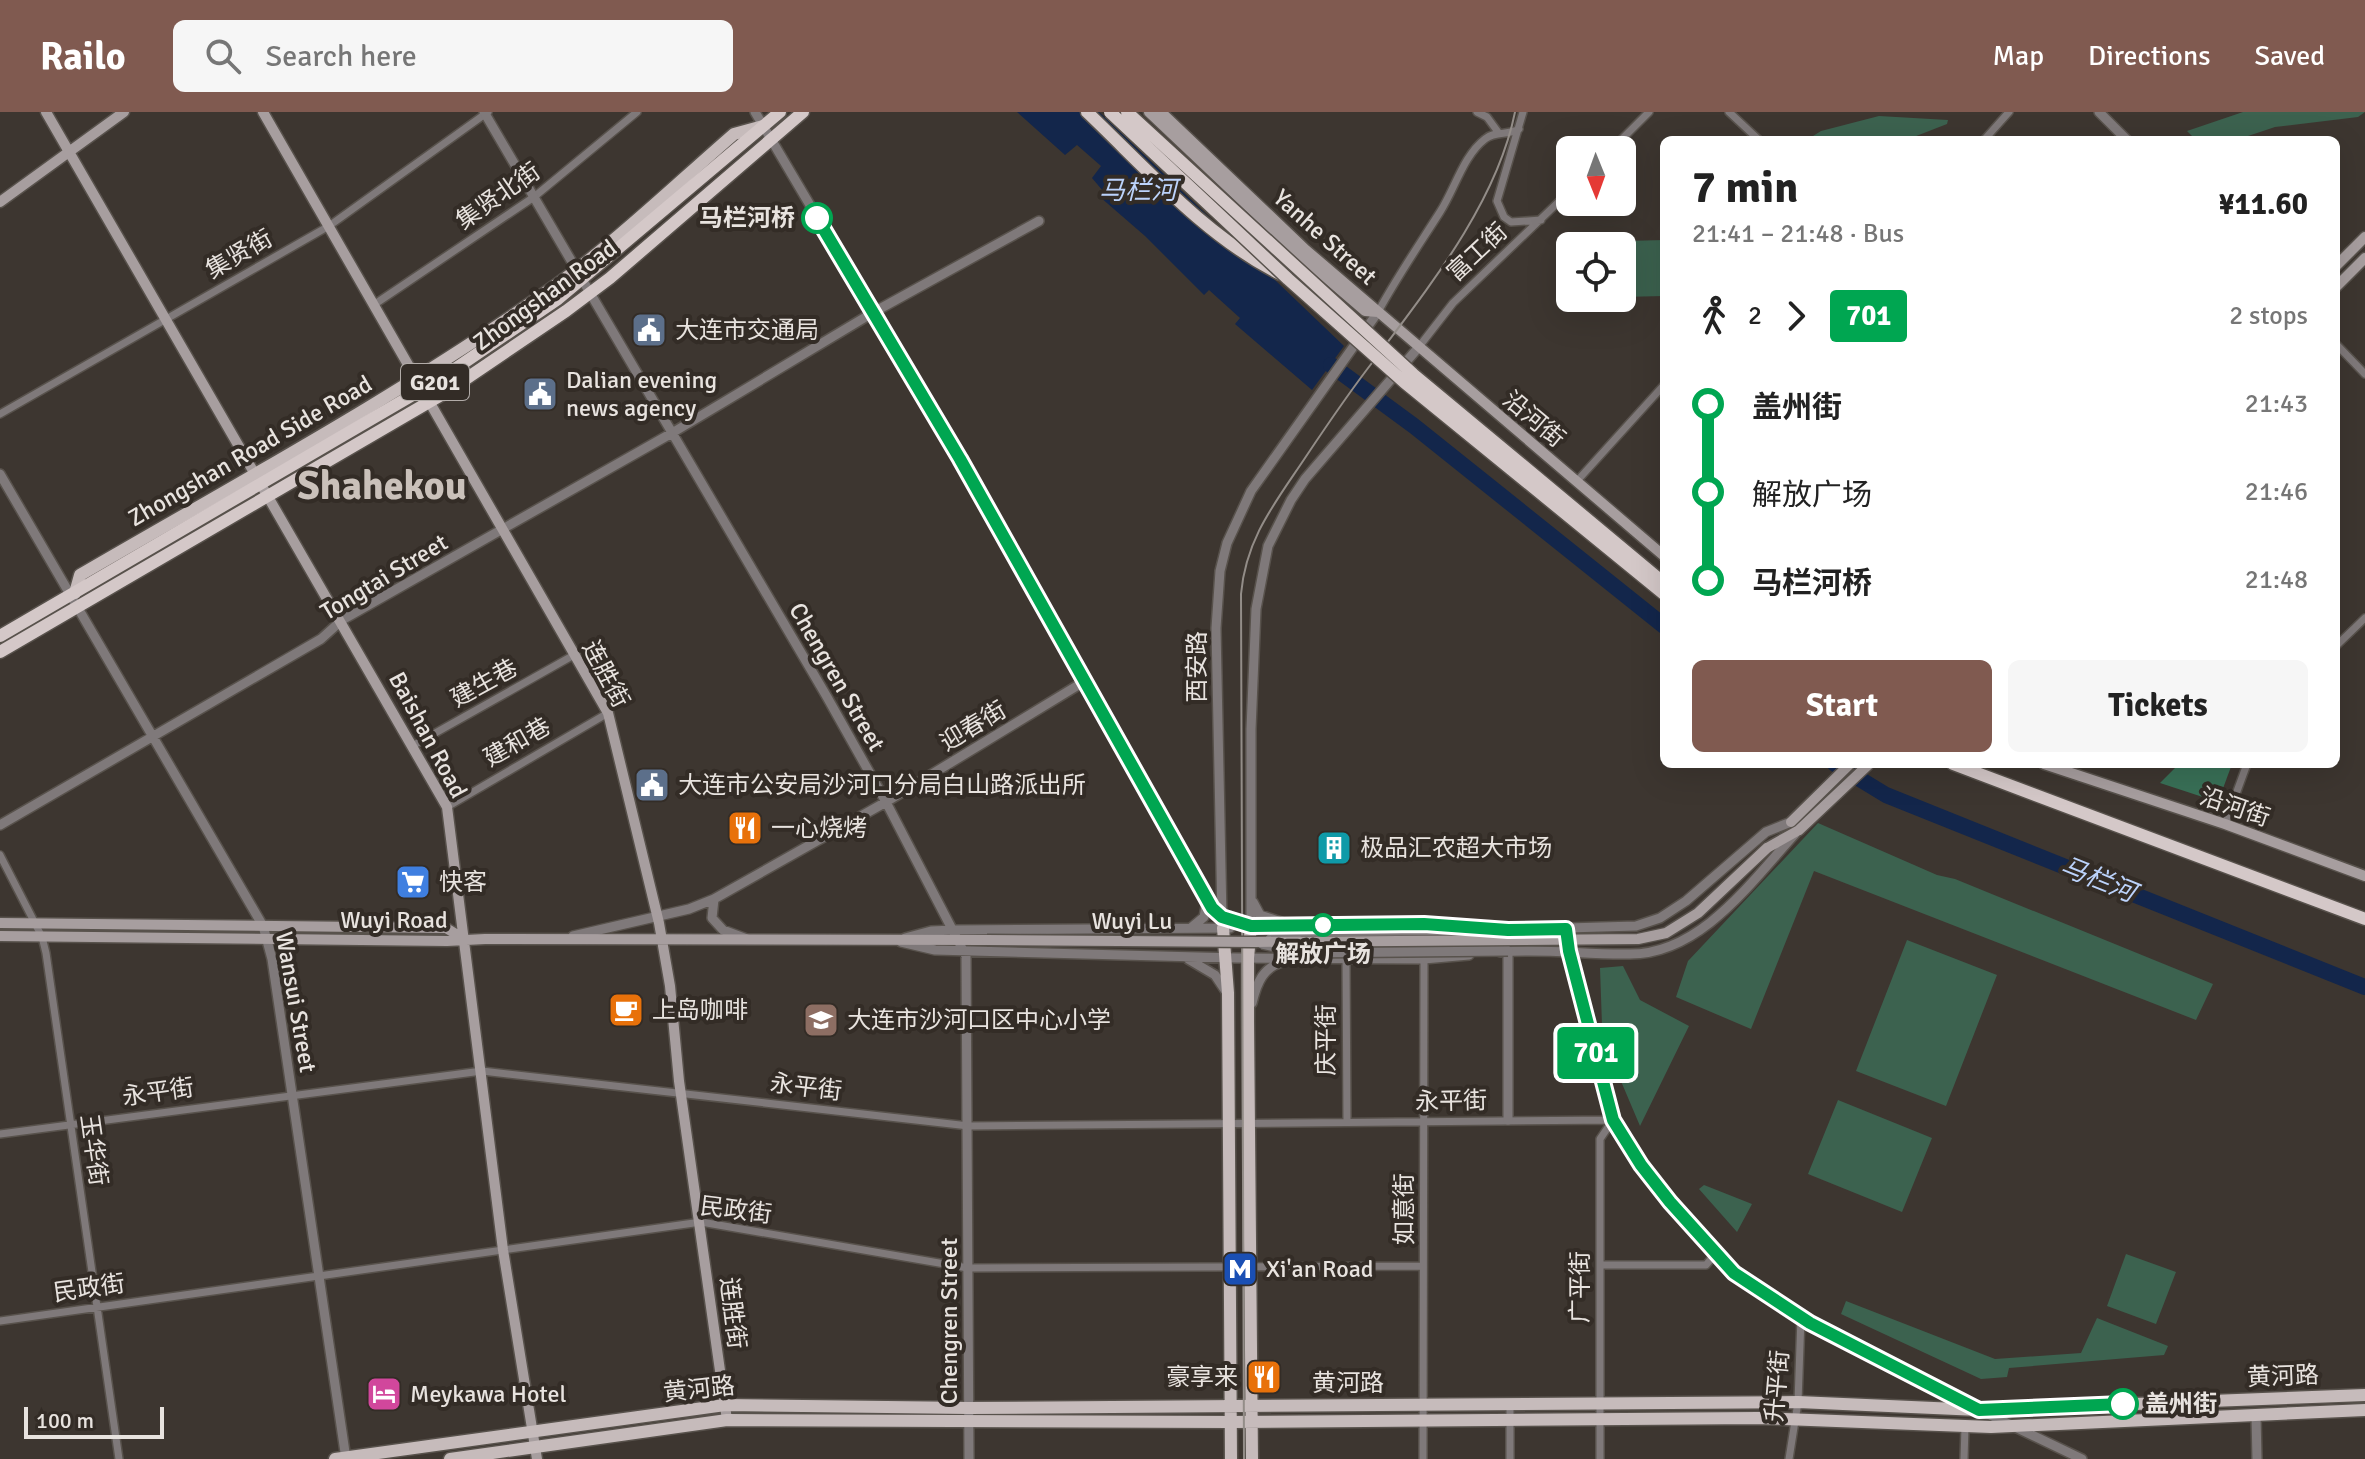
<!DOCTYPE html>
<meta charset="utf-8">
<style>
:root{--surface:#fff;--page:#f6f6f6;--text:#222;--muted:#767676;--accent:#805a50}
body{margin:0;font-family:Signika,"Noto Sans SC",sans-serif;background:var(--page);color:var(--text);height:100vh;display:flex;flex-direction:column;font-size:30px;white-space:nowrap}
*{box-sizing:border-box;margin:0}
p{font-size:26px;color:var(--muted)}
.icon{flex:none;width:44px;height:44px;fill:none;stroke:currentColor;stroke-width:2;stroke-linecap:round;stroke-linejoin:round}
.map{position:relative;flex:1;overflow:hidden}
.side{position:absolute;left:1660px;top:24px;width:680px;height:632px;display:flex;flex-direction:column;background:var(--surface);border-radius:12px;box-shadow:0 8px 32px #0002}
.side>*{flex:none}
.badge{padding:0 16px;border-radius:6px;font-size:28px;line-height:52px}
.needle{width:52px;rotate:179deg}
.tools{position:absolute;left:1556px;top:24px;display:grid;gap:16px}
.tools a{display:grid;place-items:center;width:80px;height:80px;border-radius:12px;background:var(--surface);box-shadow:0 8px 32px #0002;font-size:40px}
.scale{position:absolute;left:24px;bottom:20px;width:140px;box-sizing:border-box;padding-left:8px;border:4px solid #e8e3df;border-top:0;font-size:22px;line-height:28px;white-space:nowrap;color:#e8e3df;-webkit-text-stroke:6px #332c26;paint-order:stroke}
.map>.badge{position:absolute;translate:-50% -50%;box-shadow:0 0 0 4px #fff}
.legs{display:flex;align-items:center;gap:12px;height:88px;padding:0 32px;font-size:26px}
.legs p{margin-inline-start:auto}
.headline{display:flex;align-items:center;justify-content:space-between;height:136px;padding:0 32px}
h1{font-size:44px;font-weight:700;line-height:60px}
.action{display:flex;gap:16px;margin-top:auto;padding:16px 32px}
.action a{flex:1;height:92px;border-radius:12px;background:var(--accent);color:#fff;font-size:32px;font-weight:700;line-height:92px;text-align:center}
.action a+a{background:var(--page);color:var(--text)}
ul{padding:0 32px;list-style:none}
li{display:flex;align-items:center;gap:28px;height:88px;font-size:30px}
li i{display:grid;place-items:center;width:12px;height:100%;margin:0 10px;background:currentColor}
li i::after{content:'';width:20px;height:20px;margin:-10px;border:6px solid;border-radius:50%;background:var(--surface)}
li p{margin-inline-start:auto}
li:first-child i{background:linear-gradient(#0000 50%,currentColor 0)}
li:last-child i{background:linear-gradient(currentColor 50%,#0000 0)}
header{display:flex;align-items:center;gap:48px;box-sizing:border-box;height:112px;padding:0 40px;background:var(--accent);color:#fff}
header strong{font-size:38px}
nav{display:flex;gap:44px;margin-inline-start:auto;font-size:28px}
.search{width:560px;height:72px;background:var(--page);display:flex;align-items:center;gap:20px;box-sizing:border-box;padding:0 28px;border-radius:12px;color:var(--muted);font-size:30px}
.map>svg:first-child{display:block}
.green{fill:#3c624f}
.forest{fill:#397057}
.water{fill:#13264b}
.lines{fill:none;stroke-linecap:round;stroke-linejoin:round}
.river{stroke:#13264b;stroke-width:16}
.minor-casing{stroke:#58524c;stroke-width:10}
.tertiary-casing{stroke:#58524c;stroke-width:12}
.secondary-casing{stroke:#58524c;stroke-width:13}
.primary-casing{stroke:#58524c;stroke-width:15}
.trunk-casing{stroke:#58524c;stroke-width:15}
.minor{stroke:#7f797a;stroke-width:7}
.tertiary{stroke:#7f797a;stroke-width:9}
.secondary{stroke:#a79e9f;stroke-width:10}
.primary{stroke:#c6bbbb;stroke-width:12}
.trunk{stroke:#d4c8c8;stroke-width:12}
.tram{stroke:#938d88;stroke-width:2}
.tertiary-bridge-casing{stroke:#58524c;stroke-width:12;stroke-linecap:butt}
.secondary-bridge-casing{stroke:#58524c;stroke-width:13;stroke-linecap:butt}
.trunk-bridge-casing{stroke:#58524c;stroke-width:15;stroke-linecap:butt}
.tertiary-bridge{stroke:#7f797a;stroke-width:9}
.secondary-bridge{stroke:#a79e9f;stroke-width:10}
.trunk-bridge{stroke:#d4c8c8;stroke-width:12}
.line-1-casing{stroke:#fff;stroke-width:18}
.line-1{stroke:#00a651;stroke-width:12}
.stop-1-dot{fill:#fff;stroke:#00a651;stroke-width:4}
.labels{text-anchor:middle;dominant-baseline:central;stroke-width:8;stroke-linejoin:round;paint-order:stroke}
.shield{fill:#332c26;stroke:#b2aca8;stroke-width:2}
.shield-label{font-size:22px;font-weight:bold;fill:#e8e3df}
.street-label{font-size:24px;fill:#e8e3df;stroke:#332c26}
.stop-label{font-size:24px;font-weight:bold;fill:#e8e3df;stroke:#332c26;text-anchor:end}
.poi-label{font-size:24px;fill:#e8e3df;stroke:#332c26;text-anchor:start}
.water-label{font-size:26px;font-style:italic;fill:#bcd3fb;stroke:#332c26}
.town-label{font-size:40px;font-weight:bold;fill:#cac1ba;stroke:#332c26}
</style>
<header>
<strong>Railo</strong>
<div class="search"><svg class="icon" aria-label="search" viewBox="0 0 24 24"><circle cx="10" cy="10" r="6"/><path d="M15 15l6 6"/></svg>Search here</div>
<nav><a>Map</a><a>Directions</a><a>Saved</a></nav>
</header>
<div class="map">
<svg width="2365" height="1347" viewBox="0 0 2365 1347">
<rect width="100%" height="100%" fill="#3d3630"/>
<path class="green" d="M2243,0h122l-7,5 -83,10 -39,13h-40l-9,-9z
M1879,4l69,4 -1,4 -41,16h-91l-2,-4 8,-5z
M1664,128v56l-42,1v-51h-21l24,-5z
M1818,711l119,52 18,4 258,105 -17,36 -382,-149 -63,158 -75,-32 12,-36z
M1907,828l90,35 -51,131 -90,-35z
M1623,854l17,34 49,26 -49,100 -28,-66 -10,-35 -2,-57z
M1838,988l94,38 -30,74 -94,-38z
M1704,1073l48,19 -15,28 -38,-43z
M2126,1142l50,18 -20,52 -49,-18z
M1846,1189l149,58 86,-6 16,-35 71,28 -4,9 -155,13 -2,9 -26,2 -140,-65z"/>
<path class="forest" d="M2179,652h53l-14,38 -58,-19z"/>
<path class="water" d="M1017,0h82l245,234 -32,44 -77,-66 5,-6 -31,-28 -5,5 -59,-59 -45,-39 3,-6 -11,-13 9,-12 -24,-21 -12,10z"/>
<g class="lines">
<path class="river" d="M1331,253l83,61 250,200
M1835,652l51,31 479,192"/>
<defs>
<path id="minor" d="M1477,0l10,5 11,15
M1523,0l-26,89 7,16 7,5 30,-2
M1729,0l30,28
M1984,28l25,-28
M1611,38l38,-38
M375,192l159,-107 103,-85
M1378,200c19,-35 41,-67 62,-100 15,-23 23,-56 45,-73 11,-9 23,-3 34,-10
M2336,232l29,30
M1418,236l35,-45 117,-112
M0,302l329,-188 159,-114
M1577,369l87,-96
M2336,534l29,-28
M414,633l160,-90
M447,695l161,-94
M2225,712l22,-60
M0,743l42,82 4,16 73,506
M1346,847l1,163
M0,1022l482,-63 487,55 644,-6
M1600,1153h106l10,-12
M0,1209l701,-99 267,46 455,-2
M1510,1291v56
M1423,1347l1,-500
M1600,1347v-320l13,-19
M1789,1347l9,-57 3,-85
M1964,1347l1,-32"/>
<path id="tertiary" d="M484,0l343,585 59,105 80,154 3,503
M755,0l205,347 252,449 10,9 29,9
M2099,0l28,28
M0,362l263,452 9,33 74,500
M0,713l321,-186 21,-19 330,-187 202,-121 165,-91
M714,787l-2,19 11,12 24,9
M1253,790l7,13 21,7
M1222,806l-6,-290 4,-57 7,-28 24,-52 127,-179
M1248,814l176,-2 33,3
M1251,814v-197l5,-120 12,-63 23,-46 14,-21 113,-131
M1192,815l12,-10 3,-16
M1500,818l136,-4 24,-8 26,-17 80,-69 25,-10
M573,824l116,-27 25,-10 172,-97 199,-121
M905,826l26,-7 23,-1 276,-2
M901,830l34,8 302,8 187,1 45,-4
M1569,837l44,171 28,45 29,37 64,71 76,50 130,68 142,68
M1508,839v169
M1500,840c44,-4 87,3 130,2 71,0 121,-72 165,-120
M1188,847l27,16 12,18
M1252,891c5,-21 11,-36 33,-42
M2256,1304l1,43"/>
<path id="secondary" d="M46,0l401,695 56,443 34,209
M263,0l345,601 51,210 11,63 9,95 48,339
M1149,0l152,144 64,55 13,1
M1161,0l145,138 358,306
M0,90l124,-90
M2336,154l29,-29
M2336,175l29,-29
M2044,652l181,60 140,52
M1767,736l32,-18
M0,811l446,5 18,11
M0,824l447,5 38,-2 502,1"/>
<path id="primary" d="M75,481l5,-18c158,-92 319,-179 468,-284 66,-47 125,-104 186,-157l29,-8
M1251,814l-3,32v63l4,438
M1223,816l5,65 3,466
M335,1347l390,-54 244,3 829,-6 181,8 386,-15
M450,1347l277,-39 504,2 527,-4 233,9 374,-17"/>
<path id="trunk" d="M1087,0c60,57 118,124 193,162
M0,524l440,-257 118,-80 222,-187
M0,540l448,-261 118,-80 44,-33 193,-166
M1953,652l412,155"/>
</defs>
<use href="#minor" class="minor-casing"/>
<use href="#tertiary" class="tertiary-casing"/>
<use href="#secondary" class="secondary-casing"/>
<use href="#primary" class="primary-casing"/>
<use href="#trunk" class="trunk-casing"/>
<use href="#minor" class="minor"/>
<use href="#tertiary" class="tertiary"/>
<use href="#secondary" class="secondary"/>
<use href="#primary" class="primary"/>
<use href="#trunk" class="trunk"/>
<path class="tram" d="M1244,1347l-3,-865c5,-56 34,-91 64,-136 22,-33 45,-67 70,-99 54,-72 122,-157 140,-247"/>
<defs>
<path id="tertiary-bridge" d="M1270,827l31,-7 207,-2
M1262,832l39,9 207,-2"/>
<path id="secondary-bridge" d="M1791,710l59,-58
M1799,718l70,-66
M987,828l268,2 383,-3 28,-6 32,-20 69,-65"/>
<path id="trunk-bridge" d="M1110,0l178,167 116,103 260,212
M1127,0l286,262 251,209"/>
</defs>
<use href="#tertiary-bridge" class="tertiary-bridge-casing"/>
<use href="#secondary-bridge" class="secondary-bridge-casing"/>
<use href="#trunk-bridge" class="trunk-bridge-casing"/>
<use href="#tertiary-bridge" class="tertiary-bridge"/>
<use href="#secondary-bridge" class="secondary-bridge"/>
<use href="#trunk-bridge" class="trunk-bridge"/>
</g>
<g class="lines">
<defs>
<path id="line-1" d="M817,106l143,241 252,449 10,9 29,9 173,-2 84,6 58,-1 3,22 44,169 28,45 29,37 64,71 76,50 169,87 144,-6"/>
</defs>
<use href="#line-1" class="line-1-casing"/>
<use href="#line-1" class="line-1"/>
</g>
<defs>
<symbol id="civic-square" viewBox="-11 -11 22 22"><rect x="-9" y="-9" width="18" height="18" rx="4" fill="#5c6f8a" stroke="#332c26"/><path d="M-.6-6.5H3V-4.5H.6V-3L4-1V1h2V6H-6V1h2V-1L-.6-3ZM-1.2 2.5V6h2.4V2.5Z" fill="#fff"/></symbol>
<symbol id="restaurant-square" viewBox="-11 -11 22 22"><rect x="-9" y="-9" width="18" height="18" rx="4" fill="#e8710a" stroke="#332c26"/><path d="M-5-6h1v4h1v-4h1v4h1v-4h1v5L-1.5 .5V6h-2V.5L-5-1ZM5-6V6H3V1.5H1.5Q1.5-4 5-6Z" fill="#fff"/></symbol>
<symbol id="building-square" viewBox="-11 -11 22 22"><rect x="-9" y="-9" width="18" height="18" rx="4" fill="#0f9aa8" stroke="#332c26"/><path d="M-4-6H4V6H1V3H-1V6H-4ZM-2.5-4.3h1.7v1.8h-1.7ZM.8-4.3h1.7v1.8H.8ZM-2.5-1h1.7V.8h-1.7ZM.8-1h1.7V.8H.8Z" fill="#fff"/></symbol>
<symbol id="supermarket-square" viewBox="-11 -11 22 22"><rect x="-9" y="-9" width="18" height="18" rx="4" fill="#3f7fe0" stroke="#332c26"/><path d="M-6-5.5h2.5l.6 2H6L4.5 2H-2.5L-4.4-4H-6ZM-1.5 3.2a1.3 1.3 0 1 0 .1 0ZM3 3.2a1.3 1.3 0 1 0 .1 0Z" fill="#fff"/></symbol>
<symbol id="cafe-square" viewBox="-11 -11 22 22"><rect x="-9" y="-9" width="18" height="18" rx="4" fill="#e8710a" stroke="#332c26"/><path d="M-5.5-4.5H6V0H3Q3 3.5 0 3.5H-2.5Q-5.5 3.5-5.5 0ZM3-3.2v2h1.7v-2ZM-6 4.5H4V6H-6Z" fill="#fff"/></symbol>
<symbol id="school-square" viewBox="-11 -11 22 22"><rect x="-9" y="-9" width="18" height="18" rx="4" fill="#8d6e63" stroke="#332c26"/><path d="M0-5L7-2L0 1L-7-2ZM-4 1L0 2.5L4 1V4Q0 6-4 4Z" fill="#fff"/></symbol>
<symbol id="metro-square" viewBox="-11 -11 22 22"><rect x="-9" y="-9" width="18" height="18" rx="4" fill="#1a4fb4" stroke="#332c26"/><path d="M-5.5 5V-5H-3L0 0L3-5H5.5V5H3V-.5L0 4L-3-.5V5Z" fill="#fff"/></symbol>
<symbol id="hotel-square" viewBox="-11 -11 22 22"><rect x="-9" y="-9" width="18" height="18" rx="4" fill="#d1479c" stroke="#332c26"/><path d="M-6-4.5h1.5V1H6V5H4.5V3h-9V5H-6ZM-4 0a1.8 1.8 0 1 1 3.6 0ZM.5 0V-2.5h3Q6-2.5 6 0Z" fill="#fff"/></symbol>
</defs>
<g fill-rule="evenodd">
<use href="#civic-square" x="629" y="198" width="40" height="40"/>
<use href="#civic-square" x="520" y="262" width="40" height="40"/>
<use href="#civic-square" x="632" y="653" width="40" height="40"/>
<use href="#restaurant-square" x="725" y="696" width="40" height="40"/>
<use href="#building-square" x="1314" y="716" width="40" height="40"/>
<use href="#supermarket-square" x="393" y="750" width="40" height="40"/>
<use href="#cafe-square" x="606" y="878" width="40" height="40"/>
<use href="#school-square" x="801" y="888" width="40" height="40"/>
<use href="#metro-square" x="1220" y="1137" width="40" height="40"/>
<use href="#restaurant-square" x="1244" y="1245" width="40" height="40"/>
<use href="#hotel-square" x="364" y="1262" width="40" height="40"/>
</g>
<g class="stop-1-dot">
<circle cx="817" cy="106" r="14"/>
<circle cx="1323" cy="813" r="10"/>
<circle cx="2123" cy="1292" r="14"/>
</g>
<g class="labels">
<rect class="shield" x="401" y="252" width="68" height="36" rx="6"/>
<g class="shield-label">
<text x="435" y="270">G201</text>
</g>
<g class="street-label">
<text transform="translate(498 84) rotate(-35)">集贤北街</text>
<text transform="translate(1325 125) rotate(42)">Yanhe Street</text>
<text transform="translate(1477 140) rotate(-43)">富工街</text>
<text transform="translate(239 142) rotate(-30)">集贤街</text>
<text transform="translate(545 183) rotate(-36)">Zhongshan Road</text>
<text transform="translate(1534 307) rotate(40)">沿河街</text>
<text transform="translate(250 339) rotate(-30)">Zhongshan Road Side Road</text>
<text transform="translate(384 465) rotate(-31)">Tongtai Street</text>
<text transform="translate(1197 555) rotate(-90)">西安路</text>
<text transform="translate(606 562) rotate(62)">连胜街</text>
<text transform="translate(837 565) rotate(60)">Chengren Street</text>
<text transform="translate(484 571) rotate(-29)">建生巷</text>
<text transform="translate(973 614) rotate(-31)">迎春街</text>
<text transform="translate(428 623) rotate(62)">Baishan Road</text>
<text transform="translate(517 630) rotate(-30)">建和巷</text>
<text transform="translate(2235 695) rotate(19)">沿河街</text>
<text x="394" y="808">Wuyi Road</text>
<text x="1132" y="809">Wuyi Lu</text>
<text transform="translate(296 890) rotate(80)">Wansui Street</text>
<text transform="translate(1326 928) rotate(-90)">庆平街</text>
<text transform="translate(806 975) rotate(7)">永平街</text>
<text transform="translate(158 980) rotate(-8)">永平街</text>
<text transform="translate(1451 989) rotate(-1)">永平街</text>
<text transform="translate(94 1038) rotate(82)">玉华街</text>
<text transform="translate(1404 1097) rotate(-90)">如意街</text>
<text transform="translate(736 1098) rotate(7)">民政街</text>
<text transform="translate(1580 1175) rotate(-90)">广平街</text>
<text transform="translate(89 1176) rotate(-8)">民政街</text>
<text transform="translate(733 1201) rotate(83)">连胜街</text>
<text transform="translate(949 1209) rotate(-90)">Chengren Street</text>
<text transform="translate(2283 1264) rotate(-2)">黄河路</text>
<text x="1348" y="1271">黄河路</text>
<text transform="translate(1777 1274) rotate(-85)">升平街</text>
<text transform="translate(699 1277) rotate(-6)">黄河路</text>
</g>
<g class="stop-label">
<text x="795" y="106">马栏河桥</text>
<text x="1323" y="842" text-anchor="middle">解放广场</text>
<text x="2145" y="1292" text-anchor="start">盖州街</text>
</g>
<g class="poi-label">
<text x="675" y="218">大连市交通局</text>
<text x="566" y="268">Dalian evening<tspan x="566" dy="28">news agency</tspan></text>
<text x="678" y="673">大连市公安局沙河口分局白山路派出所</text>
<text x="771" y="716">一心烧烤</text>
<text x="1360" y="736">极品汇农超大市场</text>
<text x="439" y="770">快客</text>
<text x="652" y="898">上岛咖啡</text>
<text x="847" y="908">大连市沙河口区中心小学</text>
<text x="1266" y="1157">Xi'an Road</text>
<text x="1238" y="1265" text-anchor="end">豪享来</text>
<text x="410" y="1282">Meykawa Hotel</text>
</g>
<g class="water-label">
<text x="1138" y="79">马栏河</text>
<text transform="translate(2098 768) rotate(22)">马栏河</text>
</g>
<g class="town-label">
<text x="382" y="374">Shahekou</text>
</g>
</g>
</svg>
<div class="tools">
<a><svg class="needle" viewBox="-14 -14 28 28"><path d="M0-13l5 13h-10z" fill="#e53935"/><path d="M0 13l5-13h-10z" fill="#767676"/></svg></a>
<a><svg class="icon" aria-label="locate" viewBox="0 0 24 24"><circle cx="12" cy="12" r="6"/><path d="M12 2v4M12 18v4M2 12h4M18 12h4"/></svg></a>
</div>
<div class="scale">100 m</div>
<b class="badge" style="left:1596px;top:941px;background:#00a651;color:#fff">701</b>
<section class="side">
<div class="headline"><div><h1>7 min</h1><p>21:41 – 21:48 · Bus</p></div><b>¥11.60</b></div>
<div class="legs"><svg class="icon" aria-label="walk" viewBox="0 0 24 24"><circle cx="13" cy="4" r="2"/><path d="M13 8l-2 6 4 7M11 14l-3 7M7 12l3-4h3l4 4"/></svg>2<svg class="icon" aria-label="forward" viewBox="0 0 24 24"><path d="M9 5l7 7-7 7"/></svg><b class="badge" style="background:#00a651;color:#fff">701</b><p>2 stops</p></div>
<ul>
<li><i style="color:#00a651"></i><b>盖州街</b><p>21:43</p></li>
<li><i style="color:#00a651"></i><span>解放广场</span><p>21:46</p></li>
<li><i style="color:#00a651"></i><b>马栏河桥</b><p>21:48</p></li>
</ul>
<div class="action"><a>Start</a><a>Tickets</a></div>
</section>
</div>
